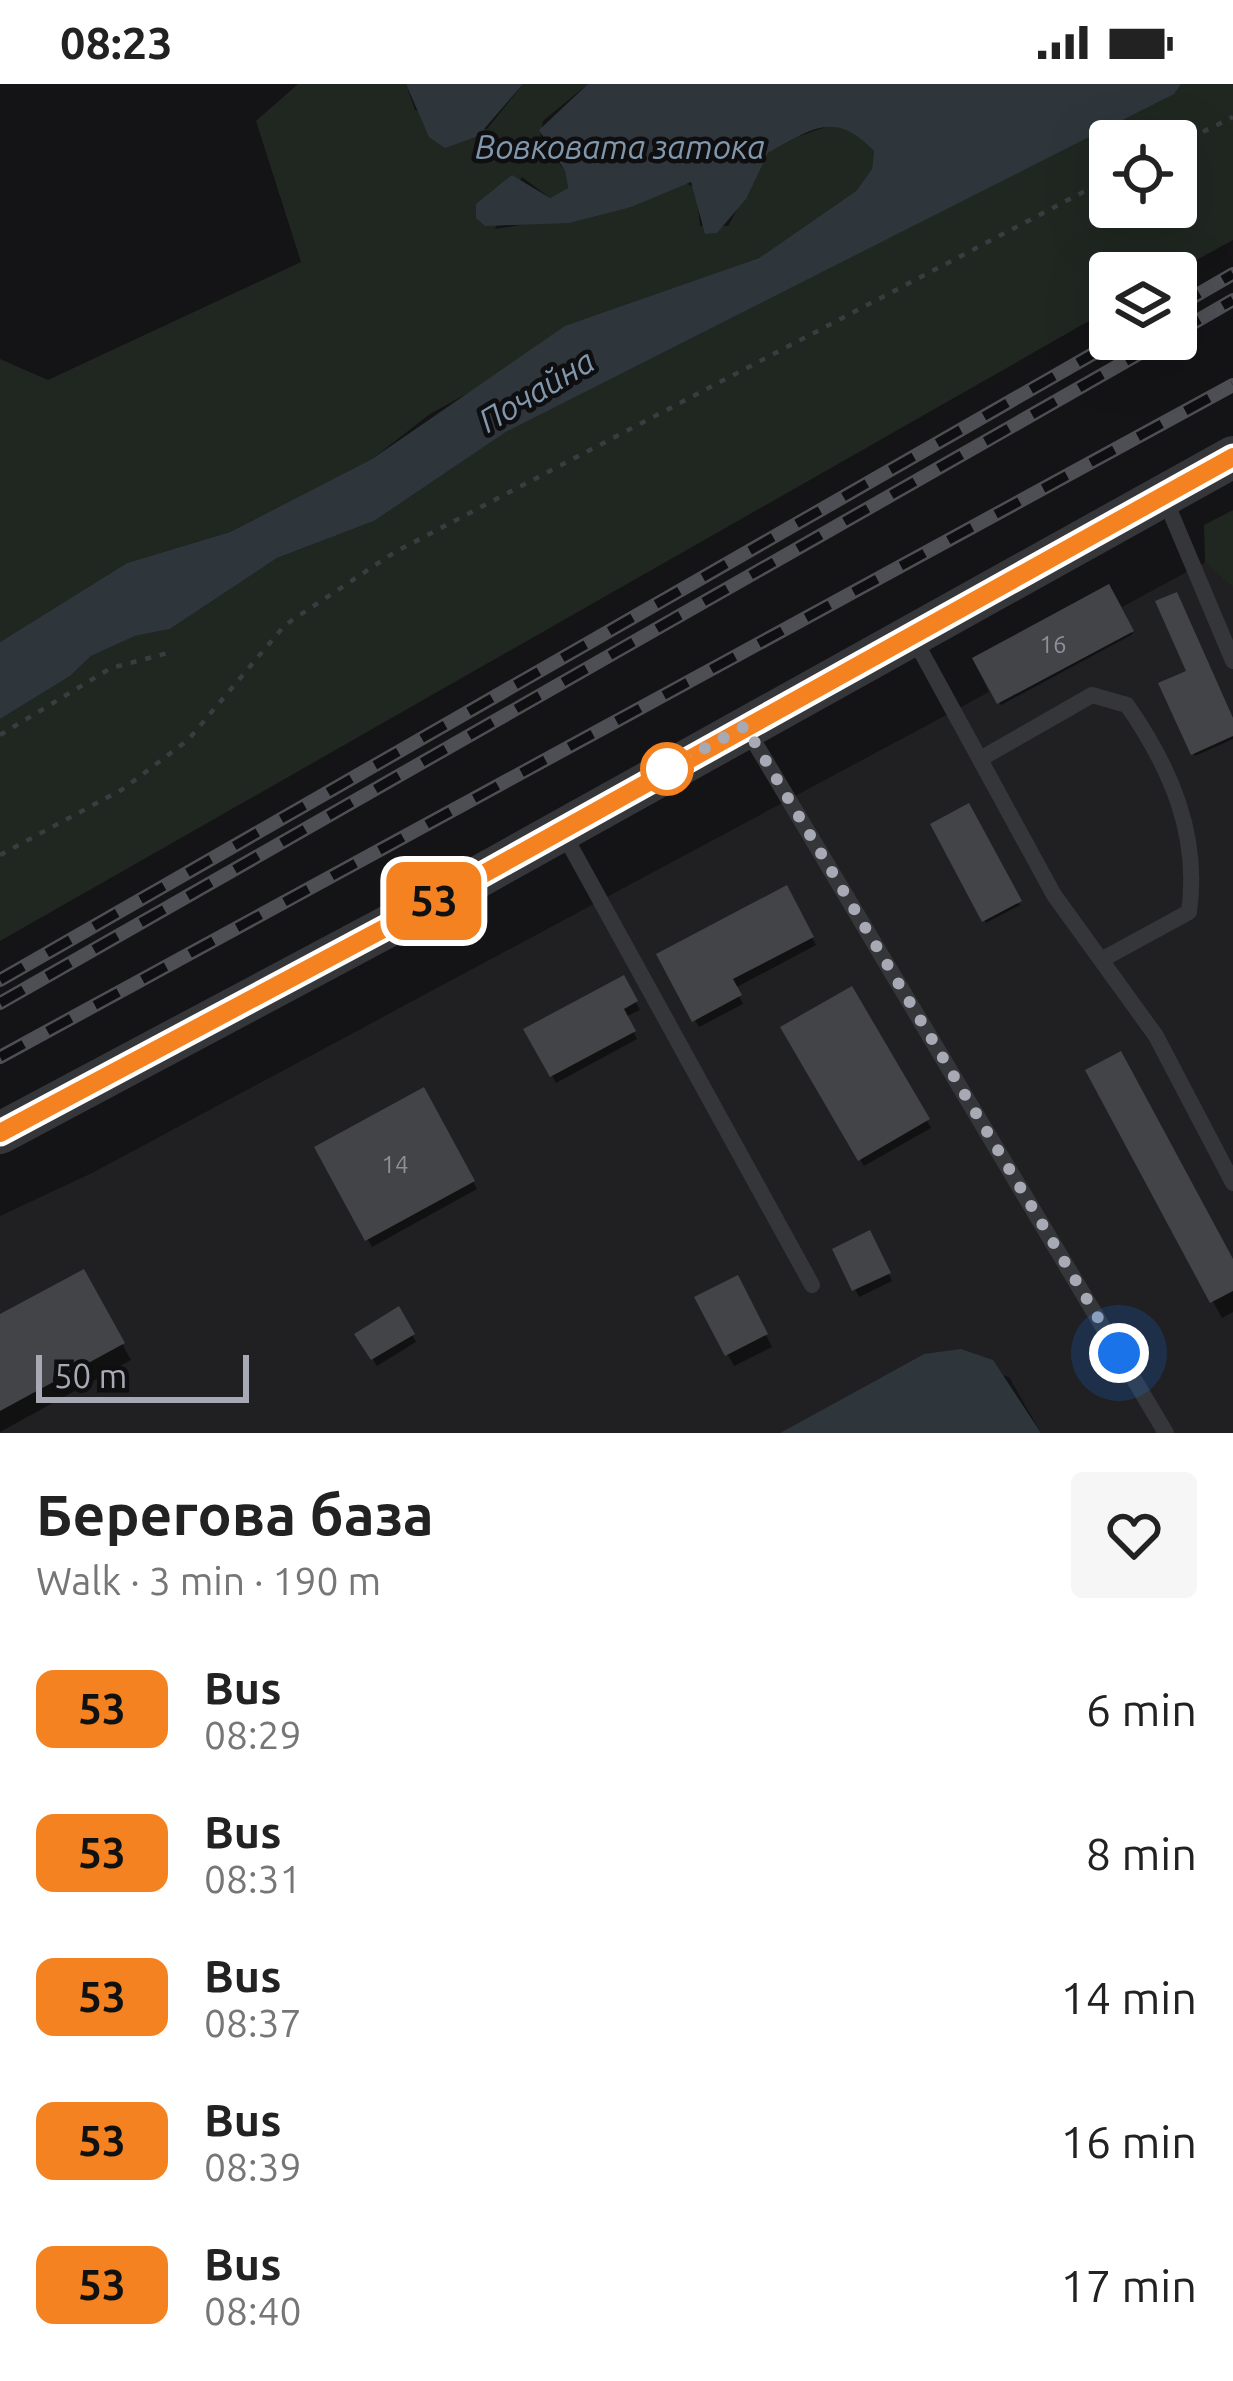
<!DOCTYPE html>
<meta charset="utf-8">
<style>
:root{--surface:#fff;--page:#f6f6f6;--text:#222;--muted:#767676}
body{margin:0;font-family:Ubuntu,sans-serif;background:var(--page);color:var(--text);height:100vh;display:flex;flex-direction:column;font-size:45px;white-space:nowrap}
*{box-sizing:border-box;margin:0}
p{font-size:39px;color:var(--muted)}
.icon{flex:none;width:66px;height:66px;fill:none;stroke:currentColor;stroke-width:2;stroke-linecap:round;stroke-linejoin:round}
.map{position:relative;height:1349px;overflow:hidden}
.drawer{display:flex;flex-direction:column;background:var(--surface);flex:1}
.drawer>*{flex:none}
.badge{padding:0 24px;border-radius:18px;font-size:42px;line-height:78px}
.fabs{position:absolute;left:1089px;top:36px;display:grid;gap:24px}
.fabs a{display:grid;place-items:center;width:108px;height:108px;border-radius:12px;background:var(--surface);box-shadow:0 12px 48px #0002;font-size:60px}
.scale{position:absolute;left:36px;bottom:30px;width:213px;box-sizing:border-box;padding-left:12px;border:6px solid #a7aab4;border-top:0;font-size:33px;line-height:42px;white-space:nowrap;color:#a7aab4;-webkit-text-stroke:9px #0f0e10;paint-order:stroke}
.you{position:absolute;width:60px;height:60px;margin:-30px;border:9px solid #fff;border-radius:50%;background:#1a73e8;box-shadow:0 0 0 18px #1a73e833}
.map>.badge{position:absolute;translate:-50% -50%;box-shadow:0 0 0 6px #fff}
.round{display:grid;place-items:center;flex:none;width:126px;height:126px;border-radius:12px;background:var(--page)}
.headline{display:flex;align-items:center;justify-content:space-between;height:204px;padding:0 36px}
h1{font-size:57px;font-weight:700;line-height:90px}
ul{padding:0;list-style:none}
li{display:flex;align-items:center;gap:36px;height:144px;padding:0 36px}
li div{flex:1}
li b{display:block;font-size:45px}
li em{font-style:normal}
li .badge{min-width:132px;font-weight:700;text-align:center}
.status{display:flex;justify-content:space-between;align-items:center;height:84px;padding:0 60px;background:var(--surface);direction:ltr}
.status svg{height:33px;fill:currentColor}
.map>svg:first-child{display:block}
.built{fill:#202022}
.green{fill:#202721;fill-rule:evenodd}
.water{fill:#2e363c}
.shadow{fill:#0007}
.building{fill:#434448}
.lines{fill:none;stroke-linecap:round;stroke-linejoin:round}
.path{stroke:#3b3c40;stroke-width:4.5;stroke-dasharray:6 9;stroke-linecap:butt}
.service{stroke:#353639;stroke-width:16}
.tertiary{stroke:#353639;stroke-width:42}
.rail-casing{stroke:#4e4f54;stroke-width:14}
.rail{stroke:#0f0e10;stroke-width:9;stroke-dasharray:27;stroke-linecap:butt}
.line-casing{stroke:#fff;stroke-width:27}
.line{stroke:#f58220;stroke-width:18}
.walk{stroke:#a7aab4;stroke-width:12;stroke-dasharray:0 21.6}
.stop-dot{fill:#fff;stroke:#f58220;stroke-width:6}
.labels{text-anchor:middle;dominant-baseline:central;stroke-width:9;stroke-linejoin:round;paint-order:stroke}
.number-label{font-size:24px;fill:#8e9099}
.water-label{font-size:33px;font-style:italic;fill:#8197ac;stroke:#0f0e10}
</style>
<div class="status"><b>08:23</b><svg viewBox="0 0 49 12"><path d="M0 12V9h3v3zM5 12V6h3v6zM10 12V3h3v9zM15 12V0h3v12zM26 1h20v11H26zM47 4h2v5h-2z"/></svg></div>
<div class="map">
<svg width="1233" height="1349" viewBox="0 0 1233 1349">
<rect width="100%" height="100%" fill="#141315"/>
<path class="built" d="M1233,463v886h-192l-32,-56 -85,-23 -144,79h-780v-217l92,-43 897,-481 -17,-34 137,-74 13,23z"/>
<path class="green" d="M298,0h108l9,26 72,19 36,-45h65l-45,37 -3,18 25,32 3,17 -18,10 -28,-21 -27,52 136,-22 52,-25 13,6 4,38h28l40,-73 29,-16 34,-12 22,3 21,23 -2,18 -16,22 -97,67 -130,46 -199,110 -58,45 -142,73 -103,31 -127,79v-283l48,21 253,-118 -45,-141z
M1181,0h52v156l-60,33h-63v36l-1110,632v-222l70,-43 21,-20 44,-20 35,-7 107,-71 97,-37 132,-89 667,-338zM1110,57h66v66h-66z
M1233,426v77l-28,-25 -1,-37z"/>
<path class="water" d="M406,0h117l-45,52 -33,12 -16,-11z
M588,0h593l-7,10 -668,338 -132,89 -97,37 -107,71 -35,7 -44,20 -21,20 -70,43v-77l127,-79 103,-31 142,-73 193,-133 194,-68 97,-67 16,-22 2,-18c-39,-41 -61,-23 -106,2l-22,46 -29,34 -12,1 -14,-52 -60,25 -62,16 -84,3 -9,-8v-14l36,-29 38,23 18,-10 -3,-17 -26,-41z
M961,1265l32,11 48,73h-261l144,-79z"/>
<path class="shadow" d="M1108,504l25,46 -132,71 -25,-46z
M1162,600l71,40v15l-38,17z
M968,723l52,98 -34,18 -52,-97z
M786,805l30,56 -81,43 8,16 -44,23 -39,-71z
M623,895l17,31 -15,7 12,22 -81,44 -29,-53z
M851,906l80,138 -67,38 -80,-138z
M1089,988l144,192v48l-11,6z
M423,1007l54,98 -105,58 -54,-99z
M869,1150l23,47 -33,16 -23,-47z
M83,1189l48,87 -131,72v-114z
M737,1195l35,68 -38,19 -36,-68z
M398,1227l18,31 -39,24 -19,-31z"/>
<path class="building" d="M1109,500l25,47 -137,73 -25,-46z
M1177,508l56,126v18l-42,19 -33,-72 28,-12 -31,-70z
M969,719l53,98 -40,21 -52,-98z
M787,801l27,52 -81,42 9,16 -50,27 -36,-68z
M624,891l14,26 -14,8 12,22 -86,46 -27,-48z
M852,902l78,133 -72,42 -78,-134z
M1121,967l112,208v32l-23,12 -125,-233z
M424,1003l51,94 -110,60 -51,-94z
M870,1146l21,43 -39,18 -20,-42z
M84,1185l41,74 -125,68v-97z
M738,1191l30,59 -43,22 -31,-59z
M399,1222l16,28 -44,26 -17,-26z"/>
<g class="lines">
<path class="path" d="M1176,61l57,-28
M0,651l111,-67 57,-15
M0,771l123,-66 65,-49 97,-115 110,-73 715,-374"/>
<path class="service" d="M1164,413l69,164
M912,551l142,260 102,141 77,147
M746,644l420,705
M982,674l110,-63 35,10c43,62 73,129 62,207l-88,48
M561,745l251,456"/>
<path class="tertiary" d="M0,1049l415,-221 818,-455"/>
<defs>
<path id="rail" d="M1176,223l57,-33
M1176,249l57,-33
M0,896l1119,-641
M0,919l1165,-664
M0,973l1233,-672"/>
</defs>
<use href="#rail" class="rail-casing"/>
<use href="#rail" class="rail"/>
</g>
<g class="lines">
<defs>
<path id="line" d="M0,1049l415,-221 818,-455"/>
</defs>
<use href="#line" class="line-casing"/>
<use href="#line" class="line"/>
<path class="walk" d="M667,685l78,-43 374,627"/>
</g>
<circle class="stop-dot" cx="667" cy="685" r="24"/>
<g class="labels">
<g class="number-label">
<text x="1053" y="560">16</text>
<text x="395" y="1080">14</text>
</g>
<g class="water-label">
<text x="620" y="62">Вовковата затока</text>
<text transform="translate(536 306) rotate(-31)">Почайна</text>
</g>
</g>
</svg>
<div class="fabs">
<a><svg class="icon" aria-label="locate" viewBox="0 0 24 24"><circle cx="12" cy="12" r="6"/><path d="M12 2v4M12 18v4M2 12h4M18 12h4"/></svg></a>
<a><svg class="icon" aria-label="layers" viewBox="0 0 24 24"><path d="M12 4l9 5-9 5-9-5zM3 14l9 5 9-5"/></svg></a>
</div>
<div class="scale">50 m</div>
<div class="you" style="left:1119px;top:1269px"></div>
<b class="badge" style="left:434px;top:817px;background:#f58220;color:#111">53</b>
</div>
<section class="drawer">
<div class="headline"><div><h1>Берегова база</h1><p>Walk · 3 min · 190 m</p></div><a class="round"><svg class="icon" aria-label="heart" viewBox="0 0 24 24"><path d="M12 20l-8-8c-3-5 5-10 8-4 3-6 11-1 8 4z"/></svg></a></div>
<ul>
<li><span class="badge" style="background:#f58220;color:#111">53</span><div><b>Bus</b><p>08:29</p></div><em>6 min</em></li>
<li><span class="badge" style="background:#f58220;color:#111">53</span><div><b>Bus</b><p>08:31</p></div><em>8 min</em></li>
<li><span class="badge" style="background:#f58220;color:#111">53</span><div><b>Bus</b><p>08:37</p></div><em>14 min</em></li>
<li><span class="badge" style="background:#f58220;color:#111">53</span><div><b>Bus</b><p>08:39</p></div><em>16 min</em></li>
<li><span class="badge" style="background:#f58220;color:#111">53</span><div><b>Bus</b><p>08:40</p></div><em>17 min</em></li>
</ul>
</section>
